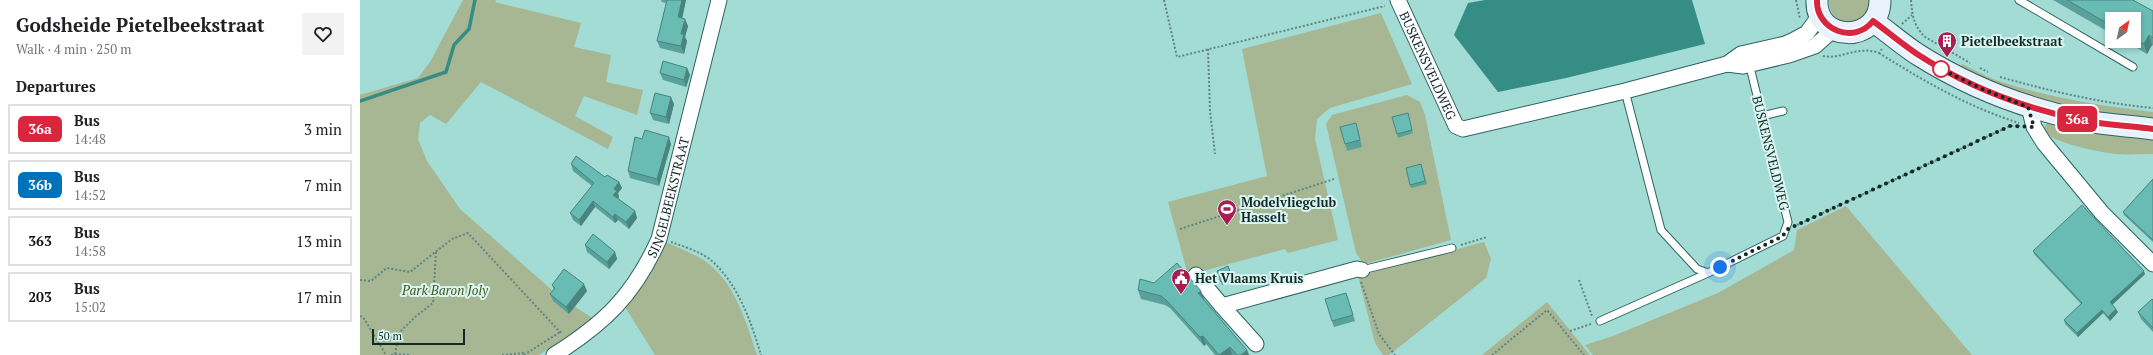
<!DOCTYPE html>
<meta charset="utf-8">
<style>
:root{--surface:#fff;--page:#f2f2f2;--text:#202124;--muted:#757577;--line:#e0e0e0}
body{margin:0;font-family:"PT Serif",serif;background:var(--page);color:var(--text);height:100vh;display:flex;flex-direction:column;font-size:15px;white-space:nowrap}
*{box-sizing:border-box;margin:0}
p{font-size:13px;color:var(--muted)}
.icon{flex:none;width:22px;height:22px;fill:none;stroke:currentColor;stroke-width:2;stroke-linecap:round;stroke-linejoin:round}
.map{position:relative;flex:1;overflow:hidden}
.drawer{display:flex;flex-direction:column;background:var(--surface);width:360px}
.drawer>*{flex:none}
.badge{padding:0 8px;border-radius:6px;font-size:14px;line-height:26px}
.needle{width:26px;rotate:33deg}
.tools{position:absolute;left:1745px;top:12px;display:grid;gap:8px}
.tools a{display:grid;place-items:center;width:36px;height:36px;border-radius:0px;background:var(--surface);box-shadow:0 2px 6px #0003;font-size:20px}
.scale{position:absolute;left:12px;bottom:10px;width:93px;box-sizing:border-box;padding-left:4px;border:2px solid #122926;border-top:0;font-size:11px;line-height:14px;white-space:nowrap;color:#122926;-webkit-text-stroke:3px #daf6f2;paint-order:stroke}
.you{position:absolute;width:20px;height:20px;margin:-10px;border:3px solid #fff;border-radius:50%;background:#1a73e8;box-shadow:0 0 0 6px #1a73e833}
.map>.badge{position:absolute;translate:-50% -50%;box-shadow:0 0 0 2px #fff}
h2{padding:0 16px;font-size:15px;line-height:36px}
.round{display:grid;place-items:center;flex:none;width:42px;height:42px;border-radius:0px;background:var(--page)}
.overview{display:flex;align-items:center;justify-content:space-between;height:68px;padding:0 16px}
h1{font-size:19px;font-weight:800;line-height:30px}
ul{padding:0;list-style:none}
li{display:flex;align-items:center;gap:12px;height:50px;margin:0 8px 6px;padding:0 8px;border:2px solid var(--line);border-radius:0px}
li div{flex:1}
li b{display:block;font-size:15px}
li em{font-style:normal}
li .badge{min-width:44px;font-weight:700;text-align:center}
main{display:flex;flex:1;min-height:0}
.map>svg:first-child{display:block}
.green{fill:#a7b794}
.water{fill:#368d86}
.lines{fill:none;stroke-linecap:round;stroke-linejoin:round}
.stream{stroke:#368d86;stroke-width:3.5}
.service-casing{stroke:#2e645f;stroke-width:9}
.minor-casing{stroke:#2e645f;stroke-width:17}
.secondary-casing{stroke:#2e645f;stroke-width:23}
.path{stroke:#5f8782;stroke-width:2;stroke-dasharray:2 2;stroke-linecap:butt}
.service{stroke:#fff;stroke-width:7}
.minor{stroke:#fff;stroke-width:15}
.secondary{stroke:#e9f2fb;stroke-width:21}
.wall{fill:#59a29b}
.shaded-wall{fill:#49847e}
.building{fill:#68bcb4;stroke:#49847e}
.line-casing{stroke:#fff;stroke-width:9}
.line{stroke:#d7263d;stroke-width:6}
.walk{stroke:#122926;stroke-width:4;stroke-dasharray:0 7.2}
.stop-dot{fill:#fff;stroke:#d7263d;stroke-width:2}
.labels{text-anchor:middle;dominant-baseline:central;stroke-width:4;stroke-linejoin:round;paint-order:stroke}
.poi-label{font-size:13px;font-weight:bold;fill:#122926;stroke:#daf6f2;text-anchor:start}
.street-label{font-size:13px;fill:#122926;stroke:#daf6f2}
.park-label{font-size:13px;font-style:italic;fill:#40571a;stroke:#daf6f2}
</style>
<main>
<section class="drawer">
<div class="overview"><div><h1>Godsheide Pietelbeekstraat</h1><p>Walk · 4 min · 250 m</p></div><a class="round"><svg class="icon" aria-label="heart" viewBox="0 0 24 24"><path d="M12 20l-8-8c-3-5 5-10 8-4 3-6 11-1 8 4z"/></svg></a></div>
<h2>Departures</h2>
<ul>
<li><span class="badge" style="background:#d7263d;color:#fff">36a</span><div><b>Bus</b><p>14:48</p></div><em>3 min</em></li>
<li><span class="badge" style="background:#0072bc;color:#fff">36b</span><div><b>Bus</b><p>14:52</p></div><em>7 min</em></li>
<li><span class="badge" style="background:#fff;color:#111">363</span><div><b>Bus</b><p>14:58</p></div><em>13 min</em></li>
<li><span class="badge" style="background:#fff;color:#111">203</span><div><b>Bus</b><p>15:02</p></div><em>17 min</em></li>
</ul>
</section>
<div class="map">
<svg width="1793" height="355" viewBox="0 0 1793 355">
<rect width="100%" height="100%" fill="#a3dbd5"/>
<path class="green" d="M103,0h33l-1,2 86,21 -7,24 37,8 -5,27 37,8 -6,25 -53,-19 -9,20 38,21 -5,12 -127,-67 -35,42 -16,-9 -10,8 -2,16 9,22 33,48 101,89 33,21 -55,36h-179v-260l58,-17 12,-16z
M1469,0h40c1,29 -40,30 -40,0z
M1021,13l31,71 -82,24 -13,11 -2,20 23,101 -50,13 -3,-4 -97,26 -20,-73 99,-26 -25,-127z
M1602,64c13,6 26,14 40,18 49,16 100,24 151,30v8l-90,-12 -104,-37z
M1047,95l13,7 5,13 26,125 -83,23 -6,-1 -6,-9 -30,-129 6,-9z
M1687,122l106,14v18c-12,0 -25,1 -37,0 -18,-2 -62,-11 -73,-23z
M1486,206l126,149h-379l-8,-10 28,-9 105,-43 76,-43 3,-20z
M303,241c14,6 30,12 42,20 30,21 41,61 52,94h-102l-30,-48z
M1124,242l7,17 -5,19 -97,77h-6l-8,-12 -17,-67z
M1187,302l43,53h-108z"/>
<path class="water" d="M1125,0h207l13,44 -139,34 -68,14 -44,-57 14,-32z"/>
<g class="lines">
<path class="stream" d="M0,101l86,-29 8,-27 15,-16 6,-29"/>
<defs>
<path id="service" d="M1659,0l114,67
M1265,91l36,139 36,39 11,4 75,-37 5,-14 -39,-159
M1402,116l21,-5
M1002,270l90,-22
M1240,321l108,-48"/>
<g id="minor">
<path id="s1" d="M1038,0l58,126 7,3 162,-38 102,-27 14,-10 44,-10 9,-4 13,-7 13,-18"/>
<path d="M1367,64l16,2 46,-11 26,-9 18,-16"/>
<path d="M1669,107l5,20 10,16 58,70 51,51"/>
<path d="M836,275l26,31"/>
<path d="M896,344l-34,-38 135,-37 5,1"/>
<path id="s2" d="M194,355c51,-32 80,-60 105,-116l60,-239"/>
</g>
<path id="secondary" d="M1457,0c-2,43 63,44 63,0
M1513,21c15,11 29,23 44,33 52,33 109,55 169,67 22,4 45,5 67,8"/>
</defs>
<use href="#service" class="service-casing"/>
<use href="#minor" class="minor-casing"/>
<use href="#secondary" class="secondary-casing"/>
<path class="path" d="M804,0l13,57 208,-51
M1436,0l4,19
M1551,0c1,16 3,26 14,37l45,26
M1542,24l10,-9
M848,49l2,62 5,43
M1519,53c45,28 89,54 140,70
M1463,56c18,4 34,-11 56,-3l3,-4
M1620,68l8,4
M1640,77c50,14 100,26 153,31
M1437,225l213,-99h10
M820,229l154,-50
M311,242c14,5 31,10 42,20 26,24 38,60 48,93
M1101,245l26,-8
M0,280l11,1 16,-13 23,4 42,-33 16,-6 92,99h3
M1219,280l13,36
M1001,282l18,52 16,21
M0,316l3,1 23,38
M1210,331l21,-7
M35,354l15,1
M31,355l4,-1 4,-21 16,-16 18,-14 3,-52
M142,355l23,-2
M164,355l36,-23
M1132,355l55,-45 37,45"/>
<use href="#service" class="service"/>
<use href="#minor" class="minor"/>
<use href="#secondary" class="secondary"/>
</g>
<path class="wall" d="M301,0h25l-4,18 6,8 -3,11 2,4 -3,13 -24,-6 -3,-7 9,-38 -4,-1z
M1693,0h80l20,11v35l-1,-1 -5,9 -22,-13h9v-22h-22v15z
M327,68l3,7 -4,12 -23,-7 -3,-7z
M314,104l-5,20 -16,-4 -3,-7z
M1048,113l5,20 -15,5 -1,-4z
M998,130l4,17 -15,4 -2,-7z
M282,139l29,5 -12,42 -29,-8 -2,-7z
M211,164l48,18 3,6 -4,5 1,4 -1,2 17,12 2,7 -8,11 -11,-9 -3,3 -20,-16 -14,19 -8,-6 -3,-7 22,-27 -19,-15z
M1061,164l6,20 -16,4 -1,-3z
M1793,179v63l-29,-27 -1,-3z
M225,245l30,7 2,7 -8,10 -22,-17z
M1673,251l112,23 -33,31 6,7 -8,9 -7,-8 -25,24 -13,-13 -1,-4 17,-16 -47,-50z
M868,266l6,15 -12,4 -5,-14z
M794,283l47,8 3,8 43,51 2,5h-34l-9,-11 -2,2 -34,-38 -5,-3 -24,-6 -3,-9z
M192,285l35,6 -18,23 -16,-13 -3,-7 4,-4z
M988,299l7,22 -21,6 -2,-6z
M1793,300v32l-12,-13 -3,-7z"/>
<path class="shaded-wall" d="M322,0h4l-5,24 -3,-7z
M325,19l3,7 -3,11 2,4 -3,13 -3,-8v-12z
M1789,35l3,10 -5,9 -3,-10z
M327,68l3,7 -4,12 -2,-7z
M311,97l3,7 -5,20 -3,-7z
M309,137l2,7 -12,42 -2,-7z
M259,182l3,6 -4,5 1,4 -3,4 -3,-6 1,-6z
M233,201l2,6 -14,19 -2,-6z
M275,211l2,7 -8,11 -3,-7z
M255,214l3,6 -3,3 -2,-6z
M255,252l2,7 -8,10 -2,-7z
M1784,271l1,3 -34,32 -1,-4z
M224,284l3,7 -18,23 -3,-7z
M841,291l3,8 -6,-6z
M1756,309l2,3 -8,9 -2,-4z
M1742,310l1,3 -25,24 -1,-4z
M843,336l3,8 -2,2 -4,-9z
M870,347l2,8h-12z
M887,350l2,5h-8z"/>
<path class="building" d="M307,0h15l-4,17 7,2 -4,15h3l-3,12 -24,-5z
M1707,0h66l20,11v27l-4,-3 -5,9 -10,-6v-19h-22v7z
M303,61l24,7 -3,12 -24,-7z
M295,93l16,4 -5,20 -16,-4z
M1048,113l4,17 -15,4 -5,-17z
M996,123l4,17 -15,4 -5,-17z
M285,130l24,7 -12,42 -29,-8 7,-34 7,2z
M216,156l29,21 2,-2 12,7 -5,7 3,2 -4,4 22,16 -9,11 -11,-8 -2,3 -20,-16 -14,19 -9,-7 24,-30 -23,-19z
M1061,164l4,17 -15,4 -4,-17z
M1793,179v61l-30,-28z
M1722,205l62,66 -34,31 6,7 -8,8 -6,-7 -25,23 -13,-13 18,-17 -49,-52z
M233,234l22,18 -8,10 -22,-17z
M817,263l24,28 -3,2 49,57 -6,5h-4l-7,-8 -11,8 -16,-19 -3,1 -34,-37 -5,-4 -23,-6 2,-11 14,4z
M868,266l4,12 -11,4 -4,-11z
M204,269l20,15 -18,23 -16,-13 5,-6 -3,-3z
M986,293l7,22 -21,6 -7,-22z
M1792,299l1,1v28l-15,-16z"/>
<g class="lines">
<defs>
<path id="line" d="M1457,0c-1,30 37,45 56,21 15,11 29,23 44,33 51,33 109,55 169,67 22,4 45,5 67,8"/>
</defs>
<use href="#line" class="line-casing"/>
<use href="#line" class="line"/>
<path class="walk" d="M1360,267l63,-31 3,-6 224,-104 24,1 -6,-20 -46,-18 -41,-20"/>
</g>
<defs>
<symbol id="building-pin" viewBox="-11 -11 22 30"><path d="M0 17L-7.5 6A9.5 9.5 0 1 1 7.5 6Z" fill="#ad1c4e" stroke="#daf6f2"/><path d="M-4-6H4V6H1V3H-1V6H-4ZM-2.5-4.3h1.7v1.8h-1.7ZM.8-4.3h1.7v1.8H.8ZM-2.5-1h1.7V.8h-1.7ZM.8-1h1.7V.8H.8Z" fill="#fff"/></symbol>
<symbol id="stadium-pin" viewBox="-11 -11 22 30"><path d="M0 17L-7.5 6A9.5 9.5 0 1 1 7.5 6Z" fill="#ad1c4e" stroke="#daf6f2"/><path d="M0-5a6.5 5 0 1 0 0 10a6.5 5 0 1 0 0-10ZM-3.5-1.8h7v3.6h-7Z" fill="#fff"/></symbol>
<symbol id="civic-pin" viewBox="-11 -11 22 30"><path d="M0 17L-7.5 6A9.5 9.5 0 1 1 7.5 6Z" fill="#ad1c4e" stroke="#daf6f2"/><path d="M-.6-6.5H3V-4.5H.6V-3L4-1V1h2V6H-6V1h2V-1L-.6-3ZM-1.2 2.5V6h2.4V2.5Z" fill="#fff"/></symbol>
</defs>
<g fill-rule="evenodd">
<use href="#building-pin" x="1576" y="30" width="22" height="30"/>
<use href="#stadium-pin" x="856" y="198" width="22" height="30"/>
<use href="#civic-pin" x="810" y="267" width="22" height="30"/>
</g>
<circle class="stop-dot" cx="1581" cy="69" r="8"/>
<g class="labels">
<g class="poi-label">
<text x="1601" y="41">Pietelbeekstraat</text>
<text x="881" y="202">Modelvliegclub<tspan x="881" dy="15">Hasselt</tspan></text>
<text x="835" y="278">Het Vlaams Kruis</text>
</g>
<g class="street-label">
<text stroke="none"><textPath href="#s1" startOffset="72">BUSKENSVELDWEG</textPath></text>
<text transform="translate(1411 153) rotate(76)">BUSKENSVELDWEG</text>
<text stroke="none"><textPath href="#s2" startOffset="202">SINGELBEEKSTRAAT</textPath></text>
</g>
<g class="park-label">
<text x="85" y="290">Park Baron Joly</text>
</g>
</g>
</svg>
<div class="tools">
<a><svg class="needle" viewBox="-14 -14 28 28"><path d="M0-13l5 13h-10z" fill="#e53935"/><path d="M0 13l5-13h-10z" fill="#757577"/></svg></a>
</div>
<div class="scale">50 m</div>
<div class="you" style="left:1360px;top:267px"></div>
<b class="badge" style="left:1717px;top:119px;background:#d7263d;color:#fff">36a</b>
</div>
</main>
